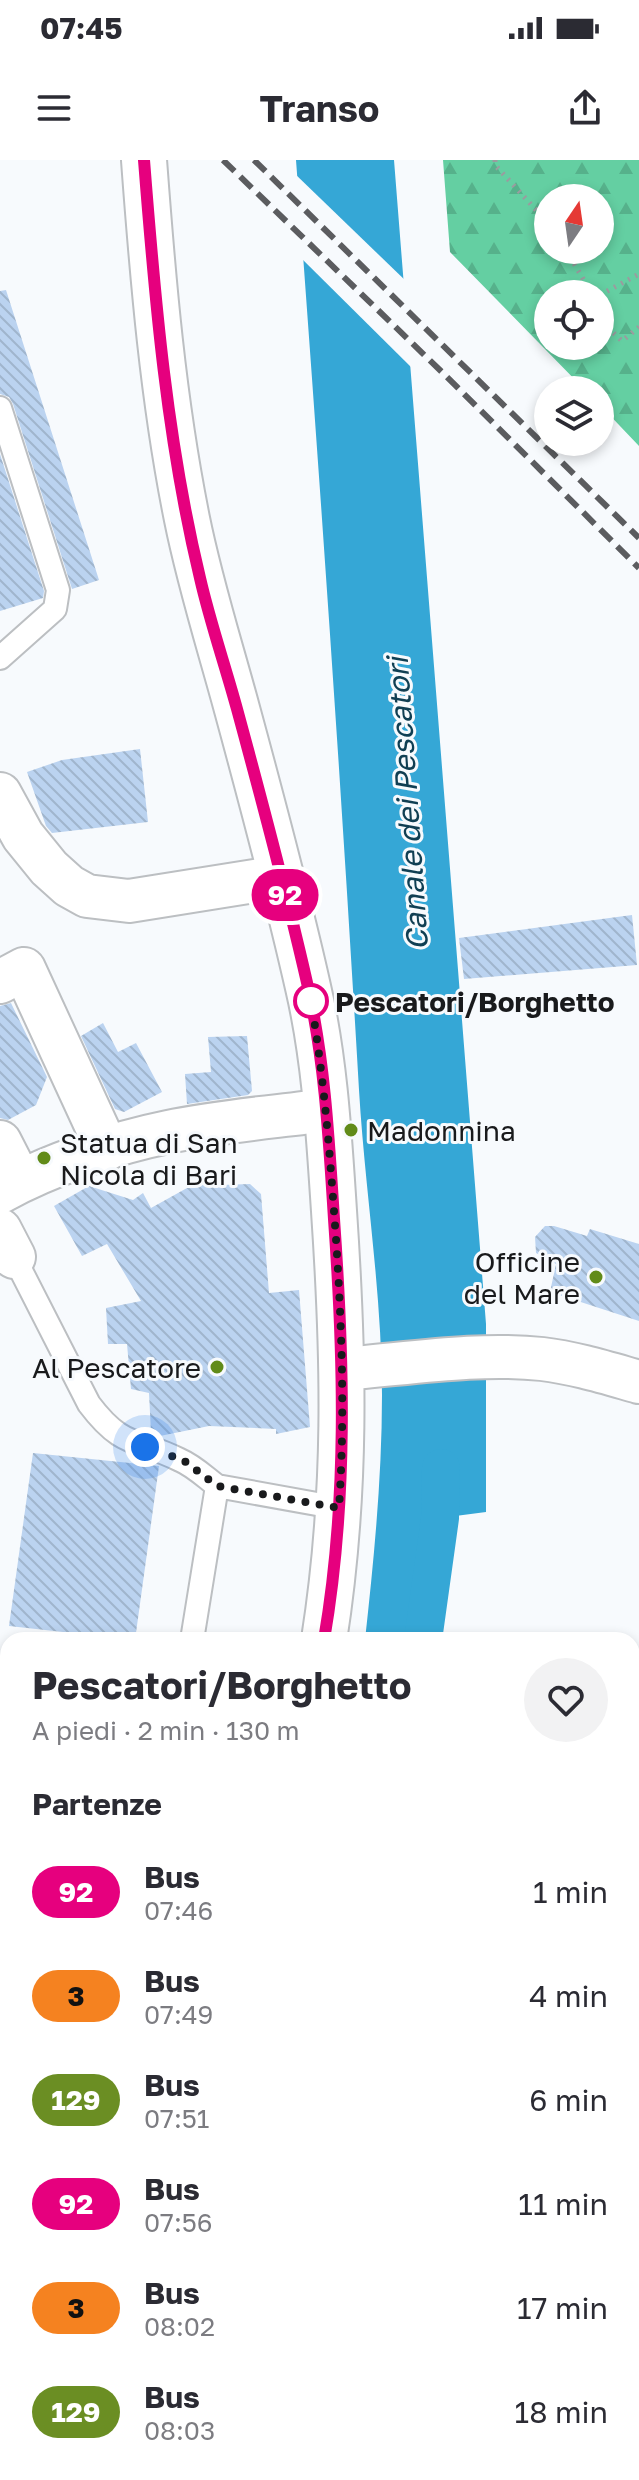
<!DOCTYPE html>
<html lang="it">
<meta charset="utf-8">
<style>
:root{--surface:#fff;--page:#f2f2f3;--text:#2b2b33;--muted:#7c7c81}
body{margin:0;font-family:"Golos Text",sans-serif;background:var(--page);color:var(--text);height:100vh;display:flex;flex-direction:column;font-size:30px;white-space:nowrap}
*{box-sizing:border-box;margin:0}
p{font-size:26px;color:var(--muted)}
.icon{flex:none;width:44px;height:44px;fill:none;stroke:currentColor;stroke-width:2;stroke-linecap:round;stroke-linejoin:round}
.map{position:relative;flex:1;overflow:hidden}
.drawer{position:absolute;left:0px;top:1472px;width:640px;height:848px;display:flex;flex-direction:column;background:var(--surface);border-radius:24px 24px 0 0;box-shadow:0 4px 12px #0003}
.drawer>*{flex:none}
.badge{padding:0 16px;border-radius:26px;font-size:28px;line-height:52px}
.needle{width:52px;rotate:13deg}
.tools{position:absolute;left:534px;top:24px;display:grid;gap:16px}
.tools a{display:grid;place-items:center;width:80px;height:80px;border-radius:50%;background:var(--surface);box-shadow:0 4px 12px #0003;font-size:40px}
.you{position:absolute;width:40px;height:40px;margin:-20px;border:6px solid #fff;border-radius:50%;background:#1a73e8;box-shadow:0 0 0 12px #1a73e833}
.map>.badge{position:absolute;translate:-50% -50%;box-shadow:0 0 0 4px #fff}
h2{padding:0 32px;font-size:30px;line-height:72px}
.round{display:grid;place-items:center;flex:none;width:84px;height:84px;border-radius:42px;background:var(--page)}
.headline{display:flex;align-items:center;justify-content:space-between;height:136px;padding:0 32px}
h1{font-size:38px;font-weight:700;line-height:60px}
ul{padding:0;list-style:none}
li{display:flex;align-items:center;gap:24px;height:104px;padding:0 32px}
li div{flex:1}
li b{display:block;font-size:30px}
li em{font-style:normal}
li .badge{min-width:88px;font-weight:700;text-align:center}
.status{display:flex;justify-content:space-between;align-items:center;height:56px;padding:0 40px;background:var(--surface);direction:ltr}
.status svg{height:22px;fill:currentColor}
header{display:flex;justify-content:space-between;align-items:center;height:104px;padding:0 32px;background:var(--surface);font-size:36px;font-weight:700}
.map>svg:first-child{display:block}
.grass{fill:url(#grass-tufts)}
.forest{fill:url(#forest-firs);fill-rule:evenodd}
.water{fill:#35a7d6}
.pier{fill:#f7fafd}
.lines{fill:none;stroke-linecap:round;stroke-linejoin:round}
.canal{stroke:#35a7d6;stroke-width:38}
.building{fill:url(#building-back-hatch)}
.lane-casing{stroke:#bcbfc2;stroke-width:26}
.street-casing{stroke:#bcbfc2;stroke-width:46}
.secondary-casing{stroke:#bcbfc2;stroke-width:48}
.path{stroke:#9a9c9f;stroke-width:5;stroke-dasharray:2 6;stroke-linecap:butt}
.lane{stroke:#fff;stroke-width:22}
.street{stroke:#fff;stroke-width:42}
.secondary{stroke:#fff;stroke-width:44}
.rail{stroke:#5b5c5f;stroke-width:6;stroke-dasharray:16 8;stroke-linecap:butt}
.line-casing{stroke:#fff;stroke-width:18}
.line{stroke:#e6007e;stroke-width:12}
.walk{stroke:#191a1c;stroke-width:8;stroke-dasharray:0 14.4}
.stop-dot{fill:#fff;stroke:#e6007e;stroke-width:4}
.poi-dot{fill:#618b19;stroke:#f7fafd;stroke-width:3}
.labels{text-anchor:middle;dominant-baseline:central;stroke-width:6;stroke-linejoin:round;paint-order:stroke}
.stop-label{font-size:28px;font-weight:bold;fill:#191a1c;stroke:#f7fafd;text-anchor:start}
.poi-label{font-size:28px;fill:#191a1c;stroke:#f7fafd;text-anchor:start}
.water-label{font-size:30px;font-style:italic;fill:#103f53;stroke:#f7fafd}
</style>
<div class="status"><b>07:45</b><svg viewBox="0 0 49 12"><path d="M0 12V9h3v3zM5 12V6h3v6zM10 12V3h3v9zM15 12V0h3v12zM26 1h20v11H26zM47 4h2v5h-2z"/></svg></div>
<header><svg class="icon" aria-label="menu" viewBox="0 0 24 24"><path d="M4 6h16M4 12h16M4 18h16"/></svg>Transo<svg class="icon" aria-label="share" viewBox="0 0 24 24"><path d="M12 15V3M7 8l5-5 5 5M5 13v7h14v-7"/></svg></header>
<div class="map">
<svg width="639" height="2320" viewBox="0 0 639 2320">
<defs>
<pattern id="grass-tufts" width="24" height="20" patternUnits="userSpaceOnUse" patternTransform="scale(2)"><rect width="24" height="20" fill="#9ae3c0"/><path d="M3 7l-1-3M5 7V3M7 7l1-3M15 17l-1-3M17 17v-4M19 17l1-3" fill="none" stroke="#84c2a4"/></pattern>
<pattern id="forest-firs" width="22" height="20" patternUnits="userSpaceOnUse" patternTransform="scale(2)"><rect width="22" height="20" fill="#64cfa2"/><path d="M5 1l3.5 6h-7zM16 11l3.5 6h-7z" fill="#56b18b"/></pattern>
<pattern id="building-back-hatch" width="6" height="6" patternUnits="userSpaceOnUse" patternTransform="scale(2)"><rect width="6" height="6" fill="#bbd3f0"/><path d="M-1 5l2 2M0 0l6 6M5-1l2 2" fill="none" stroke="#a0b5cd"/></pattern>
</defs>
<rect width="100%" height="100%" fill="#f7fafd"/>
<path class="grass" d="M632,1952l7,2v366h-283l3,-8h273z"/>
<path class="forest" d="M443,0h196v286l-39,-41v-15h-15l-135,-138zM548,38h52v52h-52zM548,134h52v52h-52z"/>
<path class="water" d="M296,0h98l92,1164v188l-46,6 -17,122h-58c9,-82 17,-163 17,-245 0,-102 -17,-204 -23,-305 -18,-310 -40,-620 -63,-930z
M121,2312h110l-2,8h-110z"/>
<path class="pier" d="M293,12l115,111 7,88 -116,-115z"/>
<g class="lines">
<path class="canal" d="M423,1480l17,-122 1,-50"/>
</g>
<path class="building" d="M6,130l93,290 -27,9 -59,-185 -4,-7 -9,-3v-103z
M0,294l44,137 -1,7 -43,13z
M140,589l8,73 -96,11 -6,-7 -19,-54 35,-12z
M632,755l5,50 -173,14 -5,-41z
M11,843l36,74 -11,28 -28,15 -8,-2v-112z
M103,863l15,29 18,-9 26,49 -38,20 -9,-3 -34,-73z
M247,876l5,55 -4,4 -61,9 -2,-30 26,-2 -3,-35z
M214,1013l7,12 29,-1 11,10 8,99 30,-3 11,137 -34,7v-5l-67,-3 -49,10 -9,-3 -2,-40 -18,-4 -4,-45h-19l-2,-36 35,-7 -34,-57 -25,12 -28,-50 35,-20 44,14 10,-7 8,15z
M545,1066h9l33,10 3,-7 49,15v77l-89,-29 6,-28 -20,-11 -1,-16z
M33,1293l126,13 -24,174 -126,-14z"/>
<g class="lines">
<defs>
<path id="lane" d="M0,248l58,182 -3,19 -55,49
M14,1097l75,147c34,45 47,34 91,56 14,6 25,17 37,26
M192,1480l25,-154 122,22"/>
<path id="street" d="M0,634l23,42 26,32 20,18 18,10 42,5 151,-24
M0,822l24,-13 83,180
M0,982l20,39
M0,1032c49,-27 114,-49 168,-60 52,-11 107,-15 159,-22
M0,1070l14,27
M343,1209c64,-5 135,-17 199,-10 33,4 65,14 97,23
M632,1928l7,1
M327,2320l3,-8"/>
<path id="secondary" d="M144,0c9,121 19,240 43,359 13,65 33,127 50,190 25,92 50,185 71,278 17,73 21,149 26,224 10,148 13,282 -10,429
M15,2320l5,-8"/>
</defs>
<use href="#lane" class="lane-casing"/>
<use href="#street" class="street-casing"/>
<use href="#secondary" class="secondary-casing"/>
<path class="path" d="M495,0v5l53,58
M566,90l26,44
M600,135l39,-21
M600,154l3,9 19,18 17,-14
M0,1701l8,1"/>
<use href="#lane" class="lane"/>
<use href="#street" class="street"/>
<use href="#secondary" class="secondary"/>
<path class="rail" d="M223,0l222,215 194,193
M254,0l385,378"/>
</g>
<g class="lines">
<defs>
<path id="line" d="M144,0c11,141 23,281 56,418 10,44 25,87 37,131 25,92 50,185 71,278 17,76 21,154 26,232 10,141 14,281 -10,421"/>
</defs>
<use href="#line" class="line-casing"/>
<use href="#line" class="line"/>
<path class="walk" d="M145,1287l38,13 34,26 122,22c6,-90 3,-179 -3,-269 -6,-84 -12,-166 -27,-249l2,11"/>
</g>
<circle class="stop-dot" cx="311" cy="841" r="16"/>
<g class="poi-dot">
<circle cx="351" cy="970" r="8"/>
<circle cx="44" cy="998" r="8"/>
<circle cx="596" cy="1117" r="8"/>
<circle cx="217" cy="1207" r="8"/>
</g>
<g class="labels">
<g class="stop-label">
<text x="335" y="841">Pescatori/Borghetto</text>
</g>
<g class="poi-label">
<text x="367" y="970">Madonnina</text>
<text x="60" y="982">Statua di San<tspan x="60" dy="32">Nicola di Bari</tspan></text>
<text x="580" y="1101" text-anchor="end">Officine<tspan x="580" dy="32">del Mare</tspan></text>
<text x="201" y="1207" text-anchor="end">Al Pescatore</text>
</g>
<g class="water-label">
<text transform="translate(407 644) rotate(-94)">Canale dei Pescatori</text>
</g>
</g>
</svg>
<div class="tools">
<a><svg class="needle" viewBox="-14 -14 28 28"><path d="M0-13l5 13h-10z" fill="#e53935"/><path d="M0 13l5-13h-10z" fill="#7c7c81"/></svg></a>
<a><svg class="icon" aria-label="locate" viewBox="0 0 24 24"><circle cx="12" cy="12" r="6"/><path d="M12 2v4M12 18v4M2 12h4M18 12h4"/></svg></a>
<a><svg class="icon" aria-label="layers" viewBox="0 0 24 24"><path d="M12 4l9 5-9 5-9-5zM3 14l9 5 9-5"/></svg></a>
</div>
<div class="you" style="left:145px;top:1287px"></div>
<b class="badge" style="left:285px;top:735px;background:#e6007e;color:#fff">92</b>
<section class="drawer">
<div class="headline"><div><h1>Pescatori/Borghetto</h1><p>A piedi · 2 min · 130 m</p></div><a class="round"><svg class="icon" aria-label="heart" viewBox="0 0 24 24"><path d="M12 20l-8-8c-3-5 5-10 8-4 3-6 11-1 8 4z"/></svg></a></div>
<h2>Partenze</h2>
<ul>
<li><span class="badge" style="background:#e6007e;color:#fff">92</span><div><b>Bus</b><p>07:46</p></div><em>1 min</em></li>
<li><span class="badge" style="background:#f58220;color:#111">3</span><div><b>Bus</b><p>07:49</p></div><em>4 min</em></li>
<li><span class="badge" style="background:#6b8e23;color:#fff">129</span><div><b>Bus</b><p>07:51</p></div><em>6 min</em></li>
<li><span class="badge" style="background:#e6007e;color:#fff">92</span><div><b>Bus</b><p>07:56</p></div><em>11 min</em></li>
<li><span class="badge" style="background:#f58220;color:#111">3</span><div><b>Bus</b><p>08:02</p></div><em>17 min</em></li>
<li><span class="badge" style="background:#6b8e23;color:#fff">129</span><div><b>Bus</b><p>08:03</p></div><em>18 min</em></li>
</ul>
</section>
</div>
